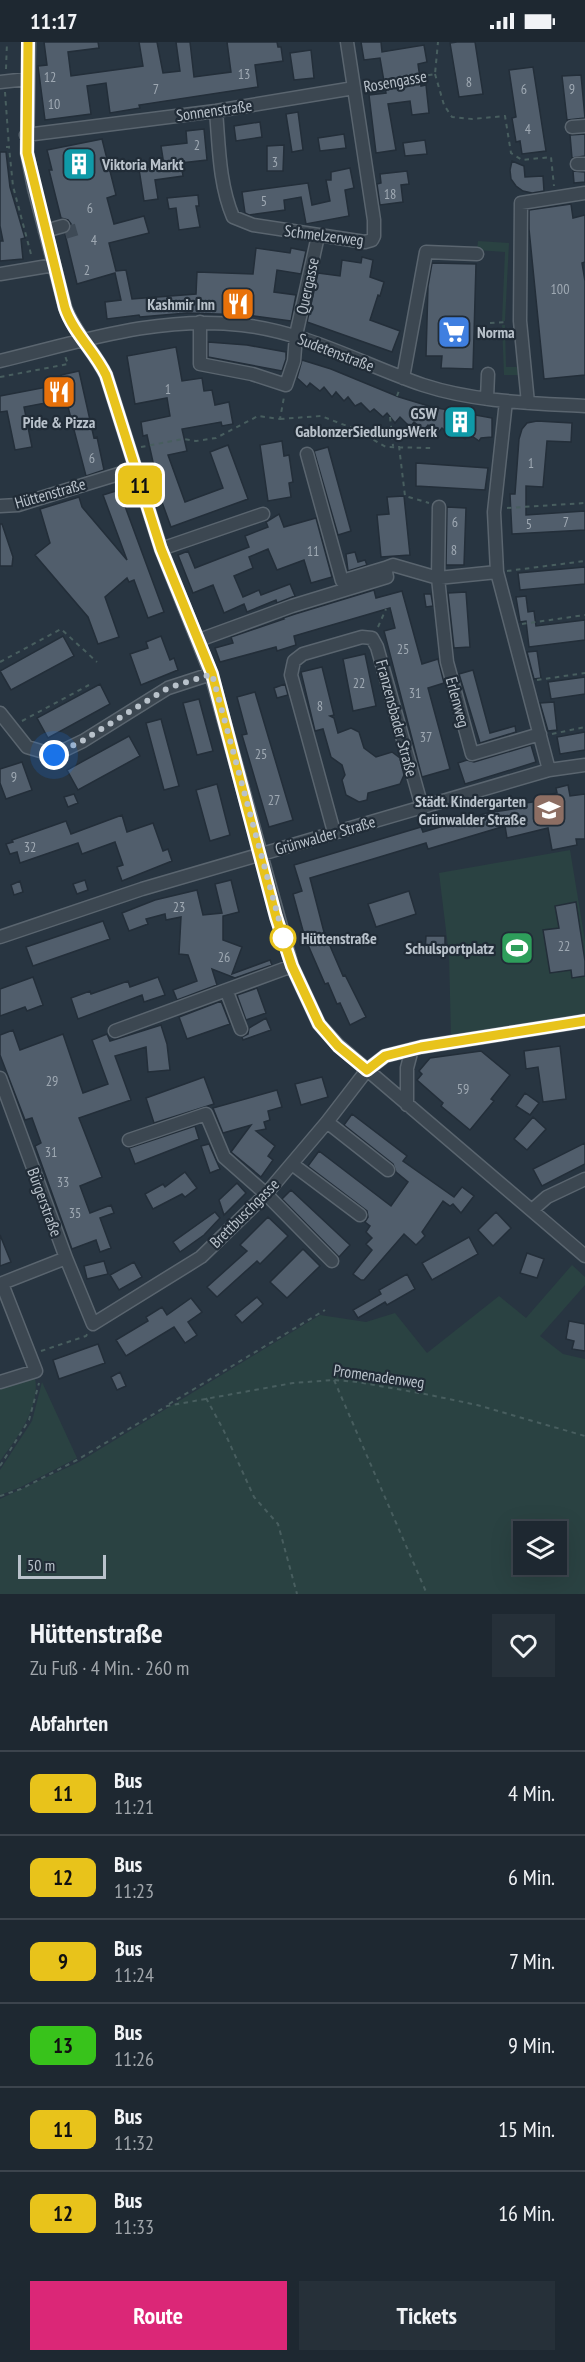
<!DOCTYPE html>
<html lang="de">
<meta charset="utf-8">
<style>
:root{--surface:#1e2831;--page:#263039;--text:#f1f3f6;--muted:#a1a6ab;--line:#3c444d;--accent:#db2777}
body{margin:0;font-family:"PT Sans Narrow",sans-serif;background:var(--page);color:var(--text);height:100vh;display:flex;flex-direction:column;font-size:22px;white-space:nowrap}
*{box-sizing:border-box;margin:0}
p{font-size:20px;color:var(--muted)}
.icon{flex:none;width:33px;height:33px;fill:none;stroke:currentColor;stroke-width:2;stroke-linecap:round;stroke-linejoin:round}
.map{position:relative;height:1552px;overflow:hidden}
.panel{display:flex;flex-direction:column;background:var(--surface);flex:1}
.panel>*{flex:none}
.badge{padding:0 12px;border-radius:9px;font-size:21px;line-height:39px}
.tools{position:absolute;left:513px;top:1479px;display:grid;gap:12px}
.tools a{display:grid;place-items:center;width:54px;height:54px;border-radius:0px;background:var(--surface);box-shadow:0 6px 24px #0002,0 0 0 2px var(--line);font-size:30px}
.scale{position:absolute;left:18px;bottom:15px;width:88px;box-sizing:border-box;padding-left:6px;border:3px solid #b9c2cb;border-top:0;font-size:16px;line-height:21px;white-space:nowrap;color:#b9c2cb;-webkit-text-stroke:4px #212c37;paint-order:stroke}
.you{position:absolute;width:30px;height:30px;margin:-15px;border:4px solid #fff;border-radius:50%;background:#1a73e8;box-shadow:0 0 0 9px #1a73e833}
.map>.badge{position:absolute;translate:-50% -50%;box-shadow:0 0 0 3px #fff}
h2{padding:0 30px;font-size:22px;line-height:54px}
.round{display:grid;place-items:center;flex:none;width:63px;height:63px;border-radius:0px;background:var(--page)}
.summary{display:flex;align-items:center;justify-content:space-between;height:102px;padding:0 30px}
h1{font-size:28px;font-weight:700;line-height:45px}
.action{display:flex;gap:12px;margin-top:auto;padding:12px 30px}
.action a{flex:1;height:69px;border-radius:0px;background:var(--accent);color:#fff;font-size:24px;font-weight:700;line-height:69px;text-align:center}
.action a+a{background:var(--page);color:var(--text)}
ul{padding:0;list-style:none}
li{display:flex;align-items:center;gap:18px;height:84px;padding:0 30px;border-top:2px solid var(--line)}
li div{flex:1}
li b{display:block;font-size:22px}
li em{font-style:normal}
li .badge{min-width:66px;font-weight:700;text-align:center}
.status{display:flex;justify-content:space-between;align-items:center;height:42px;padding:0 30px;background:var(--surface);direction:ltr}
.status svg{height:16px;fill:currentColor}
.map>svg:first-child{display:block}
.green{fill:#2a4242;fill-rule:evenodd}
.building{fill:#515e6c;stroke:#232e39;stroke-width:1.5}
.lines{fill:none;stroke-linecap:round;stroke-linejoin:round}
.minor-tunnel{stroke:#3e4a56;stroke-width:12;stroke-dasharray:12 6;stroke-linecap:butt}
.minor-casing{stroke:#5a656f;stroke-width:15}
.path{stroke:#485e5f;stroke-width:2;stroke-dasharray:4.5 4.5;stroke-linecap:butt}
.minor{stroke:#3c4751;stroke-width:12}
.line-casing{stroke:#fff;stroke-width:14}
.line{stroke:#e8c31b;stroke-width:9}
.walk{stroke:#b9c2cb;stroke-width:6;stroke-dasharray:0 10.8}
.stop-dot{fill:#fff;stroke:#e8c31b;stroke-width:3}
.labels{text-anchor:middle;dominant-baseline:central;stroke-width:4.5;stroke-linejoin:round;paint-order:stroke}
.number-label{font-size:14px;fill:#9fa9b3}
.street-label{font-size:16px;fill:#b9c2cb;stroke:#212c37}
.poi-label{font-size:16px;font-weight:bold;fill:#b9c2cb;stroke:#212c37;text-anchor:end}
.stop-label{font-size:16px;font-weight:bold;fill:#b9c2cb;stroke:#212c37;text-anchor:start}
</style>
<div class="status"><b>11:17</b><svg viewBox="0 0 49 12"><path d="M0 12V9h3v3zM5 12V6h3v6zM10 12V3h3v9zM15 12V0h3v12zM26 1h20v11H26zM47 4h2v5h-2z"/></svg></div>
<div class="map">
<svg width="585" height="1552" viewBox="0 0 585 1552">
<rect width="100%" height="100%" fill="#283541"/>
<path class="green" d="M478,199l31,2 -4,78h-3l3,-69 -28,-2z
M502,283h3l1,42h11l1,8h-14z
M570,808l15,91v76l-134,19 -2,-81 -10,-82z
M572,1223l13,12v8l-45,51 23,18 22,5v235h-585v-95l79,-37 241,-147 46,7 29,-9 32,40 72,-57 27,22zM524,1490h32v32h-32z
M34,1332c9,30 -17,64 -34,87v-77z
M42,1340l35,76 -56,29 -21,8v-25l32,-49z"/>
<path class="building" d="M44,0h54l1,6 -31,4 3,24 72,-10 -4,-24h18l6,31 17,-2 -4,-29h14l4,35 37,-5 -4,-30h50l1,5h3l2,14 -28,4 3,22 -119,18 1,3 -30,5 -4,-30 -19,3 4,28 -46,6 -7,-54 9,-1z
M361,0h20l1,10 42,-7 3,17 -9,2 3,22 5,-1 3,28 -17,2 -2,-14 -22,3 8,46 -20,3 -7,-58 17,-2 -6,-35 -16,2z
M457,0h18l8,52 -24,3 -9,-54z
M311,8l3,28 -20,2 -4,-27z
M533,25l13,84 -24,3 -2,-13 -4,1 -4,-24 4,-1 -7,-47z
M581,33l4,43 -18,2 -5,-44z
M298,70l5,38 -11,2 -6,-38z
M260,80l2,15 -26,4 -2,-15z
M204,87l3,31 -26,3 2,13 -28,4 3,19 -14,2 -5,-32 25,-4 -3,-19 26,-3 -1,-12z
M344,92l2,14 -26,3 -2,-13z
M585,92v22l-13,2 -2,-23z
M102,97l14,56 -9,3 7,26 30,-8 5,17 -40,10 7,28 10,-1 6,29 64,-5 1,-22 56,2 3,-26 34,5 1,-5 15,3 -5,23 -24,-4 -3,22 22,3 -5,26 -44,-6 -60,-2 -47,4 -1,-2 -32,4 -2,-17 16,-2 -6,-27 -38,11 -12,-50 4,-3 2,-7 -3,-4 -7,-2 -12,-48h3l-5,-20z
M425,98l2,14 -22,2 -2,-13z
M284,103l-1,26h-16v-25z
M0,110h6l4,35 15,51 -4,1 2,20 -23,2v-20h3l-3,-15z
M512,119l12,5 1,11 18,-1 1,15 -12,2 -9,-2 -7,-5 -5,-7 -1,-9z
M350,126l4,20 -9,2 4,26 -43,8 -5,-27 -17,3 1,10 -36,5 -4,-2 -3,-21 66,-9 4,22 18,-4 -4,-21h5v-8z
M407,129l2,13 -8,1 2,17 -23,3 -3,-21 4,-1 -1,-9z
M573,129l12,1v10l-11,1z
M198,153l1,11h-3l4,21 -21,3 -3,-22 -7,1 -2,-11z
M571,162l2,14 12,-3v47l-3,1 3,18v94l-41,4 -15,-150v-19z
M362,215l11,3 -3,17 14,5 -4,14 -2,-1 -8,25 30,11 -8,21 -85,-30 11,-49 22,3 2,-16 19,3z
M432,221l44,1 -3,105 -32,-1 1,-12h-16l2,-70z
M208,300l39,3 39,7v7l-4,12 -74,-14z
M176,305l6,34 20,-3 2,13 8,-1 3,15 14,-3 4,22 -11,2 -1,-4 -39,7 5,22 -19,4 17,47 38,-14 -13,-36 18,-7 20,54 -77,28 -20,-55 4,-1 -8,-36 -4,1 -2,-14 29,-6 -3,-18 -32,6 -8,-48z
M302,318l29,9 68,28 33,10 60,11v19l-11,1 -2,3 -10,-7 -4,5 -9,-8 -5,5 -9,-8 -5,6 -9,-9 -4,5 -10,-8 -4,5 -10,-10 -5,6 -8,-10 -4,4 -9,-8 -4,3 -9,-9 -6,3 -7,-9 -4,4 -8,-9 -4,5 -8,-10 -4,4 -10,-8 -3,4 -10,-9z
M79,329l15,67 3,-1 7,33 -18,6 -20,-77 -42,8 8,40 -17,3 -8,-39 -7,1v-16l63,-12 -2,-9z
M537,379l35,2 -1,19 -24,-1 -4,46 -17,-1v29l59,-4v19l-73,4 -2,-40h5l4,-55 3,-10 5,-6z
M282,399l2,15 5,-1 4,27 -4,1 2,14 -23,4 -8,-56z
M328,405l23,84 -13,4 -24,-84z
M416,421l72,5 -3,22 -69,-4z
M119,448l45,122 -16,6 -14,-38 -5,2 -2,-4 -22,19 14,40 -21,7 -10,-27 -53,-62 15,-12 -10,-34 39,-12 3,10 45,53 -24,-65z
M404,454l6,59 -29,2 -4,-42 12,-1 -2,-17z
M447,465l19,1 -2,57h-18z
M279,472l5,13 32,-9 16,59 -21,6 -7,-23 -27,10 -9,-21 -19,8 4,11 -19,8 9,21 16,-7 2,5 29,-11 5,12 -18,7 -1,-3 -29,12 -3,-8 -20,9 -11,-28 -20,8 -15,-38 10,-4 7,17 54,-21 -4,-11 23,-9 -2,-5z
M0,482h2l11,33 -1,9h-12z
M355,510l3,10 7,-2 2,5 -19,6 -2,-17z
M585,525v17l-65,6 -2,-17z
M374,548l2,8 26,-7 20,73 16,-5 6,24 -16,5 22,81 -28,8 -38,-146 11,-3 -5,-20 -96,28 2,9 -19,6 -1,-4 -56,15 -5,-14 18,-5 -2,-6 53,-18 -1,-1 12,-4z
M466,550l4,55 -16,1 -6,-55z
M424,552h7l2,12 -7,1z
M526,554l2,16 6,-1 2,15 49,-6v20l-56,7 -3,-26 -6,1 -4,-25z
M63,594l11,20 -63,34 -11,-19z
M161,594l9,24 4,-2 4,12 -37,15 -11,-31 18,-6 -2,-6z
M537,609l4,27 -7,1 -7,-27z
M365,612l11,52 -23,5 -10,-52z
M322,625l12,48 -4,1 4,2 4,15 13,-5 8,4 5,16 12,9 16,-5 8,6 4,17 -4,9 -32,9 -1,7 -8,2 -13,-7 -4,-15 3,-5 -3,-10 -11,-8 -8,-28 -8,2 -14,-59z
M473,628l17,63 25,-7 1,6 -36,11 -21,-69z
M585,635v17l-34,5 -3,-17z
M100,642l10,20 -62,34 -11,-20z
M285,642l3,11 -11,3 -3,-10z
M255,650l38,128 -24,7 -27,-92 5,-1 -10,-37z
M199,657l14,52 -16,4 -14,-52z
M554,660l3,28 -9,1 -8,-28z
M161,677l18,67 -15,4 -18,-67z
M585,690v18l-25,4 -3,-17z
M129,694l11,20 -62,34 -11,-20z
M531,703l5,17 -71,22 -7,-21 9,-3 7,2z
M22,720l10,28 -26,9 -6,-16v-14z
M217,742l13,51 -20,6 -14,-51z
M568,743l2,11 15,-2v45h-9l1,6 -25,5 -4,-22 -41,10 -2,-12 -77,23 -2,-6 -116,35 14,54 19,44 2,-1 21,42 -16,8 -10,-22 -3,1 -9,-21 -3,1 -20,-46 -12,-44 9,-3 -8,-26 127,-38 2,5 64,-19 40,-6 -1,-4 26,-4 -1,-5 6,-1 -1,-5z
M74,752l4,9 -10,4 -4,-10z
M122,773l5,17 26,-9 10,28 5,-2 4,12 -50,20 -5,-14 6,-2 -8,-23 -33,12 -4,-11 -58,20 -3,-11 -7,2 -4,-10 7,-2 -1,-2 54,-19 5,13z
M85,838l3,10 -11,4 -4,-10z
M231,838l8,32 -16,4v24l19,7 -10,27 38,-14 2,5 -37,13 -23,-9 5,16 -40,15 -4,-10 24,-9 -9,-26 -9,-1 2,-37 -15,3 -1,-6 -19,5 2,5 -19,7 -7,-18 33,-13 42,-10 6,25 19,-2 -7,-29z
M20,839l3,11 -9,3 -3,-10z
M409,849l7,23 -40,13 -8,-23z
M576,860l9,59v15l-13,2 -1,-8 -21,3 -7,-43 16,-2 -4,-22z
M103,879l7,18 -77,27 -7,-19z
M426,894h19v17h-20z
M33,935l10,28 -16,6 -2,-4 -25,9v-27z
M158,935l7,18 -21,7 -2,-7 -64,24 -7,-21 19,-7 1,3 37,-13 2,6z
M257,946l9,25 -20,7 -9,-25z
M221,959l9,23 -43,15 -8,-22z
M266,976l5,12 -28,10 -1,-3 6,-3 1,-6z
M161,983l6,19 3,26 -22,2 -2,-25 -31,9 16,44 -52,18 23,59 -22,9 10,27 21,-8 3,8 -14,5 11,30 -11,4 -4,-12 -24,9 -37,-103 6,-3 -9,-25 -7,2 -25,-65v-20l13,-5 7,20 43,-16 20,59 25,-9 -16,-44 15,-6 3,7z
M560,1004l6,53 -23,3 -5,-35 -12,2 -2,-18z
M481,1009l29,24 -19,24 3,2 -24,29 -29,-24 2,-3 -26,-23 5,-6 -3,-3 11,-13z
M204,1035l10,27 -60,19 -8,-25z
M322,1035l6,20 -27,8 -6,-21z
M277,1048l5,17 -14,4 2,9 -6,2 2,7 -10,2 19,15 -7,10 5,4 -12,17 -30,-25 20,-27 -28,8 -10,-25z
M525,1051l14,10 -9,12 -14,-9z
M352,1072l55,42 -4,5 51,36 8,-10 12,9 -13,17 -8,-9 -3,2 -7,-5 -21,31 3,4 -9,9 -12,-11 -40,46h-3l-8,-6 19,-24 -6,-6 6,-6 -6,-6 4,-6 -5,-4 3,-5 -1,-6 -59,-45 11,-15 72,55 17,-24 -12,-10 -3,-8 -49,-39z
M533,1075l13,12 -19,21 -13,-11z
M195,1084l4,13 -64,25 -6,-16z
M585,1101v21l-43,22 -9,-17z
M209,1102l11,25 -10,4 -9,-27z
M185,1130l12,16 -12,9 -3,-3 -29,15 -8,-15 18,-10 2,3z
M237,1141l9,10 -22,22 -5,-15z
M291,1148l59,55 -11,12 -57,-58z
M215,1170l5,6 -16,17 -24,17 -7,-10z
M496,1170l15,16 -18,18 -15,-16z
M268,1175l20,19 -28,28 -3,-3 -40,36 -10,-10 40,-36 -7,-6z
M0,1193l11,27 -11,4z
M469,1195l9,17 -46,26 -10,-17z
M303,1207l17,17 -33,32 -17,-16z
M527,1211l17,6 -7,19 -17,-5z
M104,1219l4,13 -21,5 -3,-13z
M134,1220l8,15 -23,13 -9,-15z
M407,1232l8,15 -28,16 -2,-3 -27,16 -5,-8 28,-16 -2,-4z
M257,1255l6,7 -21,19 -7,-8z
M191,1256l11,14 -14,10 9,13 -12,8 -11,-16 -48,29 -10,-16 32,-19 -2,-4 16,-10 5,8z
M569,1279l16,3v27l-13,-2 2,-8 -8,-2z
M98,1302l7,19 -46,16 -6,-19z
M120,1330l6,14 -9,4 -6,-13z"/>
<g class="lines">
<path class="minor-tunnel" d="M65,191l17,-5"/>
<defs>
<path id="minor" d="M29,0l-2,111 7,35 31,119c9,25 29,44 41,68l55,174 50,125 81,292 27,58 19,21 247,211
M0,40l27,-3
M216,69c3,35 3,73 17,106l20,8 112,17 7,-2 2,-4v-16l-20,-132
M572,85l13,-1
M26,93l190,-24 138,-23 -7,-46
M577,122h8
M45,189l18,-5
M0,232l54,-9
M200,280v42l52,10 34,11 8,-24 2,-26 22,-99
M0,319c79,-19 159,-46 242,-36 64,7 120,39 181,60 52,17 108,18 162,21
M403,336l23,-126 51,2
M487,357l1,-25
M506,359l-12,111 3,60 52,198
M528,361l-8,-82 1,-118 64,-10
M307,412l35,127 43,-13
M0,464l18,-1 117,-36
M439,465l-1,71 9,84 25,92 68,-20
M161,507l102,-35
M199,598l93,-34 95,-29 -2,-9 8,-3 45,13 59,-6
M0,671l27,34 27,8 29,-14 85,-53 43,-14
M334,790l-43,-157 3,-14 9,-7 59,-17 10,1 5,9 45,160
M0,895l142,-48 407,-119 36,-5
M227,950l14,37
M115,989l177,-65
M0,1036l66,180 27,66 108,-67 65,-63 61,-72 40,-52 18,-14 36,-9 164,-26
M407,1063v-37l5,-19
M327,1080l61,48
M129,1098l77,-26 18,43 42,37 66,67
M292,1122l68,51
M532,1168l15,-13 38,-18
M0,1242l66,-26
M0,1340l36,-11 -34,-87"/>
</defs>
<use href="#minor" class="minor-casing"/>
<path class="path" d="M6,27l1,-27
M435,32l9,31 8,12 20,2 33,-3 6,37 11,7 29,-3 3,29
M366,44l69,-12 3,-32
M5,50l4,55
M6,105h3l4,39 19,72
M490,281l18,-1
M0,335l68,-13 -3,-8
M397,354l3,-8
M390,375l3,29
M280,377l41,-3 34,13 31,18 45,1
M399,404l6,50 24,7
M141,405l42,-8 13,2 20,-3 42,-22 22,3 4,-22
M507,466l78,-5
M507,529l78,-10
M522,582l63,-9
M378,585l8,-18
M0,620l61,-33 36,33
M537,638l48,-7
M22,679l67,-36
M552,692l33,-7
M41,1309l45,-15 2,-3
M334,1338l93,214
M206,1356l17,31 31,68 24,27 19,70
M169,1362l156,-94
M0,1424l29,-46 10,-37
M0,1454l21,-7 56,-29 90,-54 126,-23 41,-3 23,2 68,12 52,11 108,31"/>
<use href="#minor" class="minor"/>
</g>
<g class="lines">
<defs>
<path id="line" d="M28,0l-1,111 38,155c8,24 30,44 41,67l55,174 51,125 64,243 16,49 27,58 19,22 29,24 18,-14 36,-9 164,-26"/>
</defs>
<use href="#line" class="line-casing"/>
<use href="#line" class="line"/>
<path class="walk" d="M54,713l28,-14 86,-53 44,-14 73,268 -2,-4"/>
</g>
<defs>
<symbol id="building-square" viewBox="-11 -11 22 22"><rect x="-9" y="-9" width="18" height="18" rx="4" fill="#0f9aa8" stroke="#212c37"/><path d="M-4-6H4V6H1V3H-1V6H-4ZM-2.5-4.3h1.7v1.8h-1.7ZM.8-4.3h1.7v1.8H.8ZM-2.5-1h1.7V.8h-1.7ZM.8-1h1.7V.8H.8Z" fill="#fff"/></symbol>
<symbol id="restaurant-square" viewBox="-11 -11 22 22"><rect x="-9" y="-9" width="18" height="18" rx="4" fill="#e8710a" stroke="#212c37"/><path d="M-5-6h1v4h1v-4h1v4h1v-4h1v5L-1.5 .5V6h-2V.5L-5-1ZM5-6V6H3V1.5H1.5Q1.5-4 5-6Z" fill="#fff"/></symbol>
<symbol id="supermarket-square" viewBox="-11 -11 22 22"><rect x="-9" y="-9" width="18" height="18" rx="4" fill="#3f7fe0" stroke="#212c37"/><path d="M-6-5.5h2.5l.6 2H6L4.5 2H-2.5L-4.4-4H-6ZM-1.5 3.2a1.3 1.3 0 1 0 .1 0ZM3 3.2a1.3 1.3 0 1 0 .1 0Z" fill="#fff"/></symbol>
<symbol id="school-square" viewBox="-11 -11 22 22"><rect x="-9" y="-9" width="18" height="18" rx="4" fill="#8d6e63" stroke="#212c37"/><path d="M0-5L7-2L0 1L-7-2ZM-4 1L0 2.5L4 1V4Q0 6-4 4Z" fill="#fff"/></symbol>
<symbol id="stadium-square" viewBox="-11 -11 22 22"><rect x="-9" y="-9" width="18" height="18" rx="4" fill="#2e9e5b" stroke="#212c37"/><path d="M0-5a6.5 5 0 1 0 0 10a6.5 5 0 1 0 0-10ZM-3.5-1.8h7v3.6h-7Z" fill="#fff"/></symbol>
</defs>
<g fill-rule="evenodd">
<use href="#building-square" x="60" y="103" width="38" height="38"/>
<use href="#restaurant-square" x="219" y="243" width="38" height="38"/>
<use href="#supermarket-square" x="435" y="271" width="38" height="38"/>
<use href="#restaurant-square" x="40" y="331" width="38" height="38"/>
<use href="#building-square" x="441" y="361" width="38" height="38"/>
<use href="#school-square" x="530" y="749" width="38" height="38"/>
<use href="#stadium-square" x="498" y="887" width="38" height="38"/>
</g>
<circle class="stop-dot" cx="283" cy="896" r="12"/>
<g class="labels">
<g class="number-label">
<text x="244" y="32">13</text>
<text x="50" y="35">12</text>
<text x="469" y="40">8</text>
<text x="156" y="47">7</text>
<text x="524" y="47">6</text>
<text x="572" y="47">9</text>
<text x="54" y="62">10</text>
<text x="528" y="87">4</text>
<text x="197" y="103">2</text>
<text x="275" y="120">3</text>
<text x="390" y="152">18</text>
<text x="264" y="159">5</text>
<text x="90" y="166">6</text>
<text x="94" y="198">4</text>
<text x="87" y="228">2</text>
<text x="560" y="247">100</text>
<text x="168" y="347">1</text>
<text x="92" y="416">6</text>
<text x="531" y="421">1</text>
<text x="455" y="480">6</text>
<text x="566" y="480">7</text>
<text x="529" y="482">5</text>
<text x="454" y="508">8</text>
<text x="313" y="509">11</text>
<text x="403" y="607">25</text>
<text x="359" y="641">22</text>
<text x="415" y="651">31</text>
<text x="320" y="664">8</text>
<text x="426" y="695">37</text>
<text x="261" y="712">25</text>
<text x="14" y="735">9</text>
<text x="274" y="758">27</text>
<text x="30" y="805">32</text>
<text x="179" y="865">23</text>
<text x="564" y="904">22</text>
<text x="224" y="915">26</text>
<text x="52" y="1039">29</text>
<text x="463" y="1047">59</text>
<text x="51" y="1110">31</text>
<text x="63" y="1140">33</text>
<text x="75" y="1171">35</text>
</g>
<g class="street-label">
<text transform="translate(395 39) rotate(-10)">Rosengasse</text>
<text transform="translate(214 68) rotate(-8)">Sonnenstraße</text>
<text transform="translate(324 193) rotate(7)">Schmelzerweg</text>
<text transform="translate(307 244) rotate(-78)">Quergasse</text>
<text transform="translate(336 310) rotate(21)">Sudetenstraße</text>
<text transform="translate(50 451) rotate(-16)">Hüttenstraße</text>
<text transform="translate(458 660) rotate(75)">Erlenweg</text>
<text transform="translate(397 676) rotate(75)">Franzensbader Straße</text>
<text transform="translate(325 793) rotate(-16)">Grünwalder Straße</text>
<text transform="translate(45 1160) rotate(70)">Bürgerstraße</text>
<text transform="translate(244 1171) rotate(-45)">Brettbuschgasse</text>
<text transform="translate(379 1334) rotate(8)">Promenadenweg</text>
</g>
<g class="poi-label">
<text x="102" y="122" text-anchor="start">Viktoria Markt</text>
<text x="215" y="262">Kashmir Inn</text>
<text x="477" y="290" text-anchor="start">Norma</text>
<text x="437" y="371">GSW<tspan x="437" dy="18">GablonzerSiedlungsWerk</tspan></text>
<text x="59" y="380" text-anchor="middle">Pide &amp; Pizza</text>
<text x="526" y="759">Städt. Kindergarten<tspan x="526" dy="18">Grünwalder Straße</tspan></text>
<text x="494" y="906">Schulsportplatz</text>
</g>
<g class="stop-label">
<text x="301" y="896">Hüttenstraße</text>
</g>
</g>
</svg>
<div class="tools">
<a><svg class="icon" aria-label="layers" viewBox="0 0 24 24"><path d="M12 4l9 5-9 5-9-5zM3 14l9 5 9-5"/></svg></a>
</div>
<div class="scale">50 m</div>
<div class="you" style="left:54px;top:713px"></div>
<b class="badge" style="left:140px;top:443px;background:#e8c31b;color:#111">11</b>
</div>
<section class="panel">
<div class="summary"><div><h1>Hüttenstraße</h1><p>Zu Fuß · 4 Min. · 260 m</p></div><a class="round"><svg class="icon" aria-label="heart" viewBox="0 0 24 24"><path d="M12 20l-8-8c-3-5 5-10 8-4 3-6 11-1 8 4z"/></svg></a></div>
<h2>Abfahrten</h2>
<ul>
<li><span class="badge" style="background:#e8c31b;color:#111">11</span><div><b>Bus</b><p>11:21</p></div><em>4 Min.</em></li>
<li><span class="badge" style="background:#e8c31b;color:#111">12</span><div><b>Bus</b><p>11:23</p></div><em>6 Min.</em></li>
<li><span class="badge" style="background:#e8c31b;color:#111">9</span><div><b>Bus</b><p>11:24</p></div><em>7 Min.</em></li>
<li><span class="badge" style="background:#38c31b;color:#111">13</span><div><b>Bus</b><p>11:26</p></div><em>9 Min.</em></li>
<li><span class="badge" style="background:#e8c31b;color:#111">11</span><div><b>Bus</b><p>11:32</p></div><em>15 Min.</em></li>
<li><span class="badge" style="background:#e8c31b;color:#111">12</span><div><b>Bus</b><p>11:33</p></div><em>16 Min.</em></li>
</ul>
<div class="action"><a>Route</a><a>Tickets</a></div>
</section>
